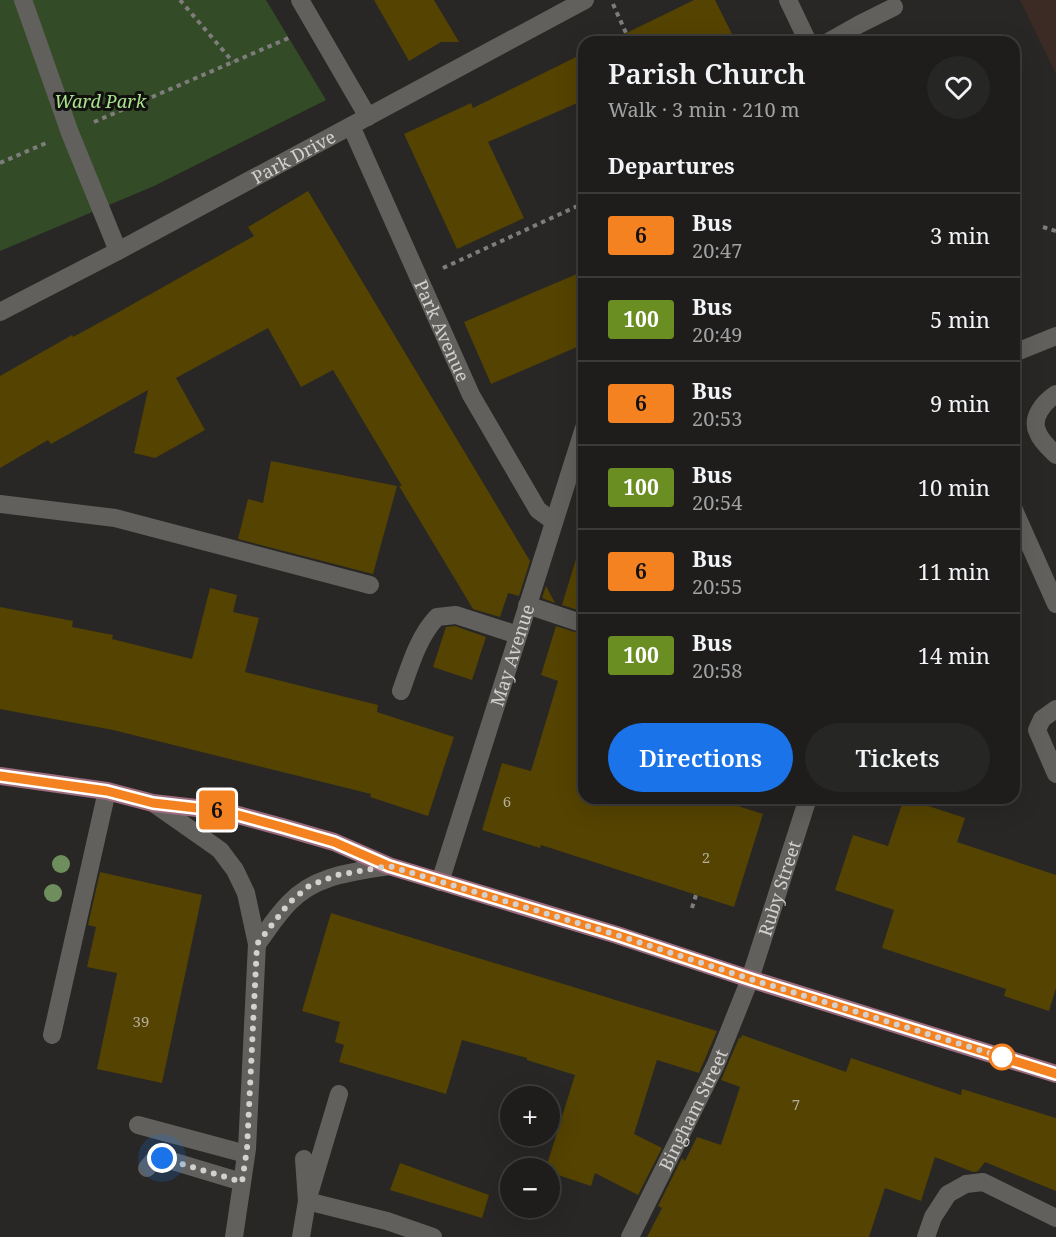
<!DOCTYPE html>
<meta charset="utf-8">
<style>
:root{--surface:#1e1d1c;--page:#262625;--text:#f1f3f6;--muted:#a1a2a3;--line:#3c3b3b;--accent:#1a73e8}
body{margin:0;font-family:"Noto Serif",serif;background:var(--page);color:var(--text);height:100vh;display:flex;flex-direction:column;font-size:22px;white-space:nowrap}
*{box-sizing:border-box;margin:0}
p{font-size:20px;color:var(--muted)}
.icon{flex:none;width:33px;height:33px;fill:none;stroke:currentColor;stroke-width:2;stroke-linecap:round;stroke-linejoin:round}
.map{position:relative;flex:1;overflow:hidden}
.details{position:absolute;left:578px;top:36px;width:442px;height:768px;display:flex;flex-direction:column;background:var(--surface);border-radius:18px;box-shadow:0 6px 24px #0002,0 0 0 2px var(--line)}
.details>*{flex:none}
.badge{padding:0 12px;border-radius:4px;font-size:21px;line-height:39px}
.fabs{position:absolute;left:500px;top:1086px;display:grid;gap:12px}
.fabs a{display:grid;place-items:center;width:60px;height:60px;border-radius:50%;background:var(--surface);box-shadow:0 6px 24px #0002,0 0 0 2px var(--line);font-size:30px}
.you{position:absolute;width:30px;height:30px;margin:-15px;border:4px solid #fff;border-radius:50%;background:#1a73e8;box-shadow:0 0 0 9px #1a73e833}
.map>.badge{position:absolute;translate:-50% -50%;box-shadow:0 0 0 3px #fff}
h2{padding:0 30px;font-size:22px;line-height:54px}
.round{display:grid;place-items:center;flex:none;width:63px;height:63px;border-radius:32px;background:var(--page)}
.overview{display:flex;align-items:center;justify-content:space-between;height:102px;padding:0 30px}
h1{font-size:28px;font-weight:600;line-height:45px}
.primary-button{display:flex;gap:12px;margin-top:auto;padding:12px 30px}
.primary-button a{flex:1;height:69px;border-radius:36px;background:var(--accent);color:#fff;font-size:24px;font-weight:600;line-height:69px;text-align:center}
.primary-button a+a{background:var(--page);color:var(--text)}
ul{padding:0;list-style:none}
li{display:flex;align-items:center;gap:18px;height:84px;padding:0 30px;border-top:2px solid var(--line)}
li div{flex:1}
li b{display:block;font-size:22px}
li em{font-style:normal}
li .badge{min-width:66px;font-weight:700;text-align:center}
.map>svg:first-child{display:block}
.education{fill:#3c2a24}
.green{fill:#334b26}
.building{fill:#544301}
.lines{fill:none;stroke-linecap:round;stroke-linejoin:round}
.path{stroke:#7e7d7b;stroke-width:4;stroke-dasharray:4.5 4.5;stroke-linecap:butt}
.minor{stroke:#61605d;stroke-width:18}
.major{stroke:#9b6a7c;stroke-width:18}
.tree{fill:#6f8e5e}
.line-casing{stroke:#fff;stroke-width:14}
.line{stroke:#f58220;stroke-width:9}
.walk{stroke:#d2d1cf;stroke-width:6;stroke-dasharray:0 10.8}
.stop-dot{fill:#fff;stroke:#f58220;stroke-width:3}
.labels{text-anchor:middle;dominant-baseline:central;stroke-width:6;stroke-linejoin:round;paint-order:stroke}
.number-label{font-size:15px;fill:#b2ae9c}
.park-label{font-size:18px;font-style:italic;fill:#a9e38c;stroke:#11100f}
.street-label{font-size:18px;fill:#d2d1cf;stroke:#11100f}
</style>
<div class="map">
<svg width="1056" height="1237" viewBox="0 0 1056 1237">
<rect width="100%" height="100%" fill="#282725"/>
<path class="education" d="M1020,0h36v74z"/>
<path class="green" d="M0,0h266l60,100 -172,86 -154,65z"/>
<path class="building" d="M374,0h60l25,42h-18l-32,19z
M694,0h21l21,42h-128z
M584,53v47l-96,42 36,76 -67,31 -53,-115 67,-31 2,5z
M308,191l222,370 -11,35 -11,-3 -8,24 -27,-8 -74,-123h3l-69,-116 -32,17 -33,-59 -92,50 29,52 -50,28 -21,-5 14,-63 -97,54 -3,-4 -48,28v-92l72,-41 1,2 44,-24 137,-77 -6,-9z
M584,271v73l-93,40 -27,-62z
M271,461l126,25 -24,88 -135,-35 10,-40 15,4z
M576,559l8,1v52l-22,-7z
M546,586l9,17 -13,-5z
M210,588l27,7 -4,17 26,6 -14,54 133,33 -1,7 77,25 -26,79 -58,-19 1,-3 -258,-64 -113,-21v-102l73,14 -1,6 41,8 -1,4 80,20z
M455,626l31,11 -14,43 -39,-13 13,-40z
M556,626l28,9v163h129l50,16 -29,93 -193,-62 -1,3 -58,-18 20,-67 29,8 27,-90 -17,-6z
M904,798l61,20 -8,24 99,33v113l-7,23 -45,-15 2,-7 -124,-41 12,-38 -59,-20 18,-55 35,11z
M100,872l102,23 -40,188 -65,-14 20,-96 -30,-6 9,-40 -8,-2z
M331,913l386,118 -18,42 -42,-13 -23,74 28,14 -24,47 -43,-22 -4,13 -42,-14 1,-4h-4l29,-93 -48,-15v-2l-65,-18 -16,54 -107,-32 5,-17 -9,-3 5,-20 -38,-11z
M742,1035l104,37 5,-14 110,37 1,-6 94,29v73l-71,-29 -7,9 -5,1 -38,-15 -14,44 -36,-13 -16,49h-222l15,-29 -4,-2 24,-48 3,3 12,-24 24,8 19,-58 -19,-7 18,-42h2z
M400,1163l89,32 -7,23 -92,-28z"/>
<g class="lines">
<path class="path" d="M180,0l53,62
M613,4l17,38
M94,122l197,-85
M0,163l46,-20
M1043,227l13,4
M443,268l141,-65
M692,908l4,-13"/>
<g class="minor">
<path d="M23,0l47,133 48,118"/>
<path d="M300,0l68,117"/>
<path d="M788,0l20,42"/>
<path d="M828,42l30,-17 36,-18"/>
<path id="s1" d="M351,126l120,269 67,115 15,11"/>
<path id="s2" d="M0,312l118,-61 467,-251"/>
<path d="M1014,353l42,-17"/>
<path d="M1056,394c-12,8 -26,24 -18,39 3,8 12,16 18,22"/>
<path d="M0,504l115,14 255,67"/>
<path d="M1014,510l42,94"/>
<path d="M527,605l57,19"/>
<path d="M401,691c9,-25 17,-54 36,-74l19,-2 62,20"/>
<path d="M1056,709l-14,10 -5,11 19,44"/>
<path d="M153,803l67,47 15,20 11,23 11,51 -10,205 -13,88"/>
<path id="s3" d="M440,882l144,-454"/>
<path d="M257,944c10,-13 20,-29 32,-41 26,-28 64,-31 100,-37"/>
<path d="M52,1035l55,-244"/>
<path d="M339,1094l-32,107 80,20 46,16"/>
<path d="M138,1125l108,29"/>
<path d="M147,1168l6,-7 9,-3 80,24"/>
<path d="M301,1237l6,-36 -3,-42"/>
<path id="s4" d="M630,1237l86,-173 34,-85 58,-181"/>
<path d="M926,1237l7,-20 15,-23 18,-10 17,-2 73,36"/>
</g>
<path class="major" d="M0,776l107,15 46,12 70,8 59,16 52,15 55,24 228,69 133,44 306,95"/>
</g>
<g class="tree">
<circle cx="61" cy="864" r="9"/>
<circle cx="53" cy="893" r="9"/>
</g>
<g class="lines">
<defs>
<path id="line" d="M0,776l107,15 46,12 70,8 59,16 52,15 55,24 228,69 133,44 306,95"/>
</defs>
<use href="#line" class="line-casing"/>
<use href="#line" class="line"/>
<path class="walk" d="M162,1158l80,24 5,-33 10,-205 32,-41 20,-17 28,-11 52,-9 228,69 133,44 262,81 -10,-3"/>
</g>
<circle class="stop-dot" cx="1002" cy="1057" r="12"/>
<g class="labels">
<g class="number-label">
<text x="507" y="801">6</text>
<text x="706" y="857">2</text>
<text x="141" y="1021">39</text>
<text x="796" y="1104">7</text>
</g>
<g class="park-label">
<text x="100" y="101">Ward Park</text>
</g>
<g class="street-label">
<text stroke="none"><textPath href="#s2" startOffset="332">Park Drive</textPath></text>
<text stroke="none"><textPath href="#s1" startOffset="224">Park Avenue</textPath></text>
<text stroke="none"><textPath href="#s3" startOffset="238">May Avenue</textPath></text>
<text stroke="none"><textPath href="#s4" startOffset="380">Ruby Street</textPath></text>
<text stroke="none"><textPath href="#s4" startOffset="142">Bingham Street</textPath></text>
</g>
</g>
</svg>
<div class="fabs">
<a>+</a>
<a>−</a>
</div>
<div class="you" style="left:162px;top:1158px"></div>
<b class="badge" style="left:217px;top:810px;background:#f58220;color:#111">6</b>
<section class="details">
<div class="overview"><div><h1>Parish Church</h1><p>Walk · 3 min · 210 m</p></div><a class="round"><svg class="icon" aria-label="heart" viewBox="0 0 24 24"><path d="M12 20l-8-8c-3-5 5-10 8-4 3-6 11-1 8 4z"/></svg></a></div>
<h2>Departures</h2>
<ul>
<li><span class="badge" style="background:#f58220;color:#111">6</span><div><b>Bus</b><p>20:47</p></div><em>3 min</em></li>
<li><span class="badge" style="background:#6b8e23;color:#fff">100</span><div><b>Bus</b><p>20:49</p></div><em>5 min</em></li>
<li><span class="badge" style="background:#f58220;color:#111">6</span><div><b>Bus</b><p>20:53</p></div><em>9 min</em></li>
<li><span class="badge" style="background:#6b8e23;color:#fff">100</span><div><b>Bus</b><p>20:54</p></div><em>10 min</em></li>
<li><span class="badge" style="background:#f58220;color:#111">6</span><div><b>Bus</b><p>20:55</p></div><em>11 min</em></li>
<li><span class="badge" style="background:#6b8e23;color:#fff">100</span><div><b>Bus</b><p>20:58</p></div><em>14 min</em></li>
</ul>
<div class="primary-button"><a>Directions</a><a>Tickets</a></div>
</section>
</div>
